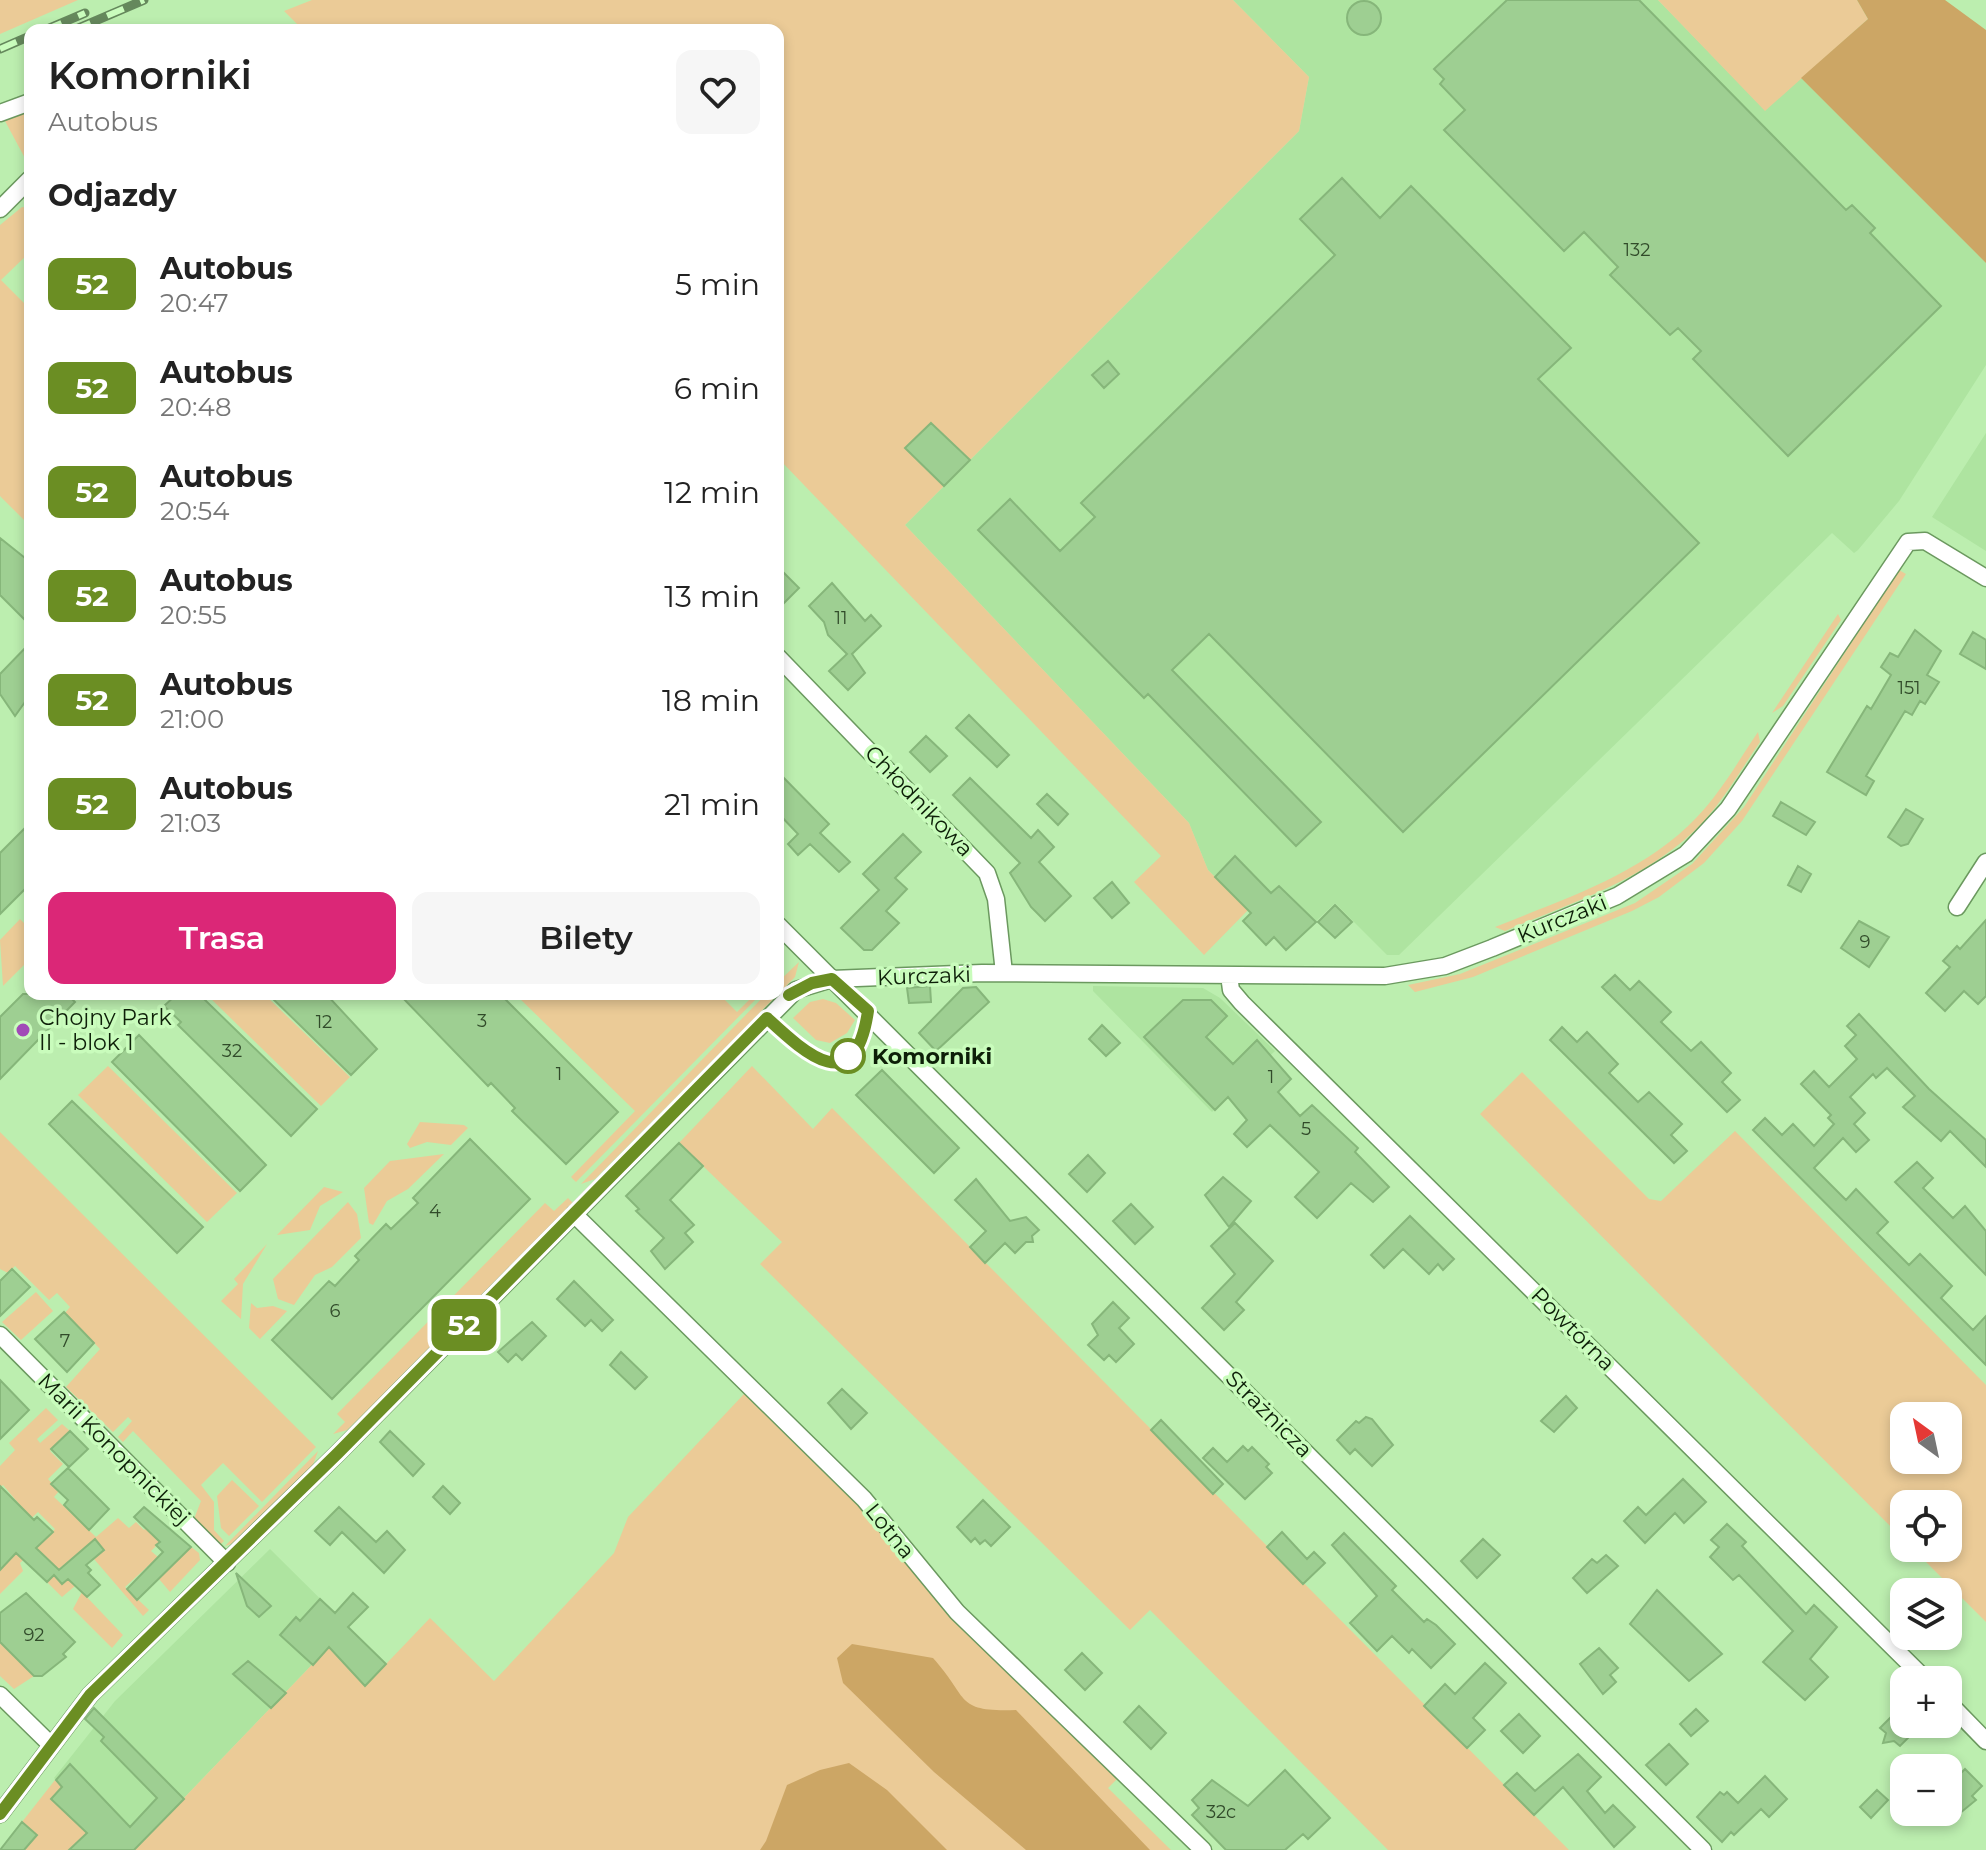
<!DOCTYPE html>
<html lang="pl">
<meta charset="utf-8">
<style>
:root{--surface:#fff;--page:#f6f6f6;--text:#222;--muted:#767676;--accent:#db2777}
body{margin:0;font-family:Montserrat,sans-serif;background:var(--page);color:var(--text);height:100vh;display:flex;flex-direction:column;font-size:30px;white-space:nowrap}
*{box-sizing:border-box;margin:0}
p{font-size:26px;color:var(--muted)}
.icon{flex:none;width:44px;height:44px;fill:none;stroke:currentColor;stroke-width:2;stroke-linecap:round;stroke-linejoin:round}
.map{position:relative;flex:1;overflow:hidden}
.sheet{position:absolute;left:24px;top:24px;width:760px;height:976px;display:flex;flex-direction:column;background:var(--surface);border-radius:16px;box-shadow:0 4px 12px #0003}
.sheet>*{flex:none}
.badge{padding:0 16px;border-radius:12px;font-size:28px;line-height:52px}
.needle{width:52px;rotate:327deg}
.controls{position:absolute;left:1890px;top:1402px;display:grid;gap:16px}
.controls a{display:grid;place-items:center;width:72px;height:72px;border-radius:16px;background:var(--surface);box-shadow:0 4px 12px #0003;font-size:40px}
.map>.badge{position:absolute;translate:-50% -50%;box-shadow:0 0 0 4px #fff}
h2{padding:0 24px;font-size:30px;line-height:72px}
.round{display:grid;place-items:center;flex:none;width:84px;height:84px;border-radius:16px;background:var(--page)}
.head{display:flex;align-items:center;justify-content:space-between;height:136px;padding:0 24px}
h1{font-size:38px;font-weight:600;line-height:60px}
.action{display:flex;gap:16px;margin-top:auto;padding:16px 24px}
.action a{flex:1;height:92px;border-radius:16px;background:var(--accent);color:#fff;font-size:32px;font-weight:600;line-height:92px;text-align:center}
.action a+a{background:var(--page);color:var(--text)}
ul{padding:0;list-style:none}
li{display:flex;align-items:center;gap:24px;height:104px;padding:0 24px}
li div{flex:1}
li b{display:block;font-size:30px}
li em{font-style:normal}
li .badge{min-width:88px;font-weight:700;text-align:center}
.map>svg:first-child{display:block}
.built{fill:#aee4a0}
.green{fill:#ebcb97;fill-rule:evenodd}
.forest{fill:#cca665}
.building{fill:#9ecf92;stroke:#86b67a;stroke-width:2}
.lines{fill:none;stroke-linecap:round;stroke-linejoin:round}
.street-casing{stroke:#6b995f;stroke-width:19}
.street{stroke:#fff;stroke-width:16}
.rail-casing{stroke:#65885c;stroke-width:9}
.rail{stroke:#c9fcbc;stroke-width:6;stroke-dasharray:18;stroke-linecap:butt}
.line-casing{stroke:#fff;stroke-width:18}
.line{stroke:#6b8e23;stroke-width:12}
.poi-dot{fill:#a14ab7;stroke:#c9fcbc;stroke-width:3}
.stop-dot{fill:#fff;stroke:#6b8e23;stroke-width:4}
.labels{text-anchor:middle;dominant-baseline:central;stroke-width:7;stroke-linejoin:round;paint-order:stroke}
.number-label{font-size:18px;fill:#314b2a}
.street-label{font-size:22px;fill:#0d1f08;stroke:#c9fcbc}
.poi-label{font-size:22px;fill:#0d1f08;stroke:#c9fcbc;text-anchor:start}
.stop-label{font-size:22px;font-weight:bold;fill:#0d1f08;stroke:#c9fcbc;text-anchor:start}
</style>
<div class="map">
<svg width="1986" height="1850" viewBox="0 0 1986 1850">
<rect width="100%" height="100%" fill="#bceeaf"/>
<path class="built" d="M1233,0h425l107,110 36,-32 185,185v102l-87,136 -41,49 -4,3 -22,-20 -433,422h-12l-52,-52 -49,47 -78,-80 -19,-47 -284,-298 394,-394 10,-54z
M1986,433v118l-54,-34z
M1093,986l110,2 17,10 55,53 -63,61 -119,-121z
M270,1549l116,115 -21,22 -36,-39 -195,203h-10l-70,-72 61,-77z"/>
<path class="green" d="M0,0h78l-78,34z
M312,0h921l76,77 -10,54 -394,394 284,298 19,47 40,40 -44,45 -70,-73 27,-26 -383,-398v-428h-475l-19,-19z
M1658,0h199l11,19 -103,92z
M30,111v49l-3,2 -22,-41z
M22,207l8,1v44l-29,28 29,29v217l-30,-30v-271z
M1899,570l7,4 -164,247 -38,42 -45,34 -27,14 -159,66 -58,15 -7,-7 52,-11 175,-71 57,-39 52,-57z
M1838,614l3,6 -58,86 -11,7z
M1758,732l2,10c-18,26 -35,56 -57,80 -52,56 -130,80 -198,109l-10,-4c71,-29 148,-53 202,-110 24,-25 42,-57 61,-85z
M20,919l10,10v26l-6,-1 5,6 -26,26 -3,-46z
M799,962l-4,15 -200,202 -14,5 185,-190h12v-12z
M206,994h58l86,83 -29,29z
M515,994h204l18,18 18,-18h6l-185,188 -5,-5 64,-66z
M823,999l13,4 19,17 -8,13 -17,10 -14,-3 -23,-22 17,-16z
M108,1066l129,127 -30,29 -129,-127z
M752,1066l61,63 19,-21 737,742h-181l-238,-240 -20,20 -370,-366 22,-22 -103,-99z
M1522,1072l127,127 12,2 74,-70 251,254v237l-74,-74h36v-44h-44v36l-424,-426zM1948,1416v44h-44v-44z
M420,1122l44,3 4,3 -17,17 -24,-3 -17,6 -3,-4z
M0,1132l316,315 -54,55 -39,-39 -22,22 13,17v28l10,11 -4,4 -26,-26 7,-18 -68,-70 -10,11 -5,-5 14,-16 -4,-4 -15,15 -47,-45 34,-38 -35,-36 5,-6 -13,-14 -8,7 -34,-34 -7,7 -8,-4z
M444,1154l-36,35 -21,12 -14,24 -4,-2 -5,-35 26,-27z
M324,1187l19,5 -23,14 -10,24 -33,5z
M568,1198l5,5 -197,199 -29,28 -14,4 12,-12 -8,-8 208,-211 9,8z
M348,1202l9,12 4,24 -29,29 -17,8 -21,30 -16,-6 -5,-20z
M267,1244l-24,40 -2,35 -20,-18 17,-17 -4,-5z
M36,1292l17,19 -32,29 -19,-18z
M251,1303l6,5 16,-2 14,5 -27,28 -11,-11z
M744,1394l115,112 260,271 -11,11 63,62h-1037l195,-203 36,39 65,-68 64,63 120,-128 14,-36z
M46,1408l12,12 -21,19 3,4 22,-19 8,7 -20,20 13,13 -15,15 11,12 -5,6 42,40 22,-19 11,10 7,-6 8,8 7,-7h9l-10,9 10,10 -9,9 7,6 -33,30 24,23 -6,6 -49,-57 10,-9 -9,-11 -36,30 16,17 -13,11 -15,-15 11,-13 -22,-21 -16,15 3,8 -23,23v-24l22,-22 -13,-13 7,-7 -3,-4 12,-13 -22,-26 -3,2v-21l15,-16 -6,-7zM38,1512l17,17 -19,19 -17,-18z
M318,1451l-6,17 -74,74 -13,4z
M232,1480l27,26 -30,30 -8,-8 -4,-32z
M191,1547l8,6 1,7 -30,32 -11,-13z
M82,1592l41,43 -11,13 -39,-39z
M0,1642l34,34 -20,13 -14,-13z
M55,1780l69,70h-100l13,-15 -15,-13z"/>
<path class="forest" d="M1857,0h88l41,30v233l-185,-185 67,-59z
M852,1644l81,14c37,41 21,54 83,52l134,140h-124l-92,-78 -91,-89 -6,-25z
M849,1763l38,27 60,60h-187l6,-9 21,-56 33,-15z"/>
<path class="building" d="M1507,0h132l207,210 6,-5 23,23 -5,5 71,73 -153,150 -95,-97 8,-8 -23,-23 -8,7 -60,-60 8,-8 -34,-35 -20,19 -120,-121 21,-20 -25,-26 4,-5 -10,-10z
M1347 18a17 17 0 1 1 34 0a17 17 0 1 1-34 0Z
M1342,178l38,40 31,-32 160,162 -33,31 161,164 -296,289 -194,-198 -37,36 149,152 -25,24 -148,-152 -4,4 -166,-168 32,-31 50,52 35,-34 -14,-14 254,-248 -35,-36z
M1108,361l11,13 -15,14 -12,-13z
M931,423l39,37 -26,26 -39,-38z
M0,538l30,24v63l-30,-30z
M778,567l21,21 -21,21z
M832,583l33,38 6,-6 10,11 -29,28 13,19 -17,17 -19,-19 18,-17 -19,-19 -4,-13 -15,-16z
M1915,630l26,21 -14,24 12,7 -14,22 -5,-3 -8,14 -7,-4 -39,65 8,5 -8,14 -39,-23 40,-66 4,3 20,-34 -10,-8 9,-14 8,4z
M1973,632l13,8v29l-26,-15z
M30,643v52l-15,21 -15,-22v-20z
M969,715l40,40 -12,12 -41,-39z
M926,736l21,20 -17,16 -20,-20z
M780,774l49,50 -9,9 30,29 -11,10 -29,-28 -12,11 -10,-11 10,-10 -20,-21z
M970,778l61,60 7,-8 16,17 -15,15 32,34 -26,25 -14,-14 -21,-34 10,-10 -67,-68z
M1047,794l21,20 -10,11 -21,-21z
M1781,802l34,20 -9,13 -33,-19z
M1906,809l17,10 -15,25 -7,2 -13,-9z
M30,823v61l-30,30v-61z
M903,834l18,18 -26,26 12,11 -21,22 13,12 -27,27h-8l-23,-22 38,-38 -16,-16z
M1235,856l36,37 8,-7 37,36 -30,28 -12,-13 -8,8 -23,-24 8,-8 -36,-36z
M1798,866l13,8 -10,18 -13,-7z
M1112,882l17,21 -17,15 -18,-20z
M1335,905l17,17 -17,16 -17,-16z
M1986,920v76l-8,8 -14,-13 -19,20 -19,-18 24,-26 -7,-6 14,-15 3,3z
M1859,921l30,16 -20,30 -28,-19z
M1615,975l15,15 9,-9 32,31 -10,10 30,29 10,-9 30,31 -9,9 18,18 -13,12 -125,-125z
M930,986l1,16 -22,1 -2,-15z
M976,987l13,15 -53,49 -17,-18 44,-45z
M23,994h44l8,8 -75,77v-62z
M177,994h20l7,5 113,110 -26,27 -113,-111 3,-3 -17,-16z
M268,994h58l51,55 -26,26z
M399,994h101l118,118 -52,52 -54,-53 3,-3 -24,-25 -3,3z
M1183,1000h28l16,16 -21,21 27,27 24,-24 34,39 -13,13 22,24 12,-11 46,43 -3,4 34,35 -16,15 -22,-19 -34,35 -22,-21 24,-25 -49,-47 -23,22 -13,-13 13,-14 -19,-23 -13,13 -71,-73z
M1859,1014l70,75 57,51v27l-36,-36 -9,10 -38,-34 12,-11 -28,-28 -11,10 -3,-4 -23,23 15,16 -11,11 15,16 -13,12 -13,-14 -29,30 32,32 10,-11 32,33 -11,11 32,32 11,-11 32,32 -11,12 32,32 13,-14v49l-233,-235 12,-12 17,17 11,-11 21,22 20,-22 -6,-6 3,-3 -30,-31 13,-13 15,16 28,-28 -12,-13 11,-11 -9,-9z
M1102,1025l18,18 -14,13 -17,-17z
M1562,1027l15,15 10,-10 31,32 -9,9 29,29 11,-10 33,32 -11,11 16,16 -13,12 -124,-123z
M139,1035l127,130 -26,26 -128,-129z
M882,1070l77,78 -25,25 -78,-78z
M72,1101l131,126 -26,26 -128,-129z
M470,1139l60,60 -198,200 -60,-59 57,-59 6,5 24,-26 -4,-4 31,-32 5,5 27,-26 -5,-5z
M679,1143l24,23 -33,34 24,25 -9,8 8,9 -28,27 -14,-18 13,-13 -28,-27 3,-2 -13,-13z
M1088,1155l17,18 -18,19 -18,-18z
M1917,1162l16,16 -10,10 30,30 12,-12 21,25v44l-91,-93z
M1223,1177l28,24 -22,26 -24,-32z
M976,1179l34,42 16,-4 13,13 -7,6 1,6h-7l-11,11 -10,-10 -20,20 -15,-16 16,-16 -31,-31z
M1131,1204l22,23 -18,17 -22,-23z
M1410,1216l44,43 -11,11 -5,-6 -9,10 -26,-25 -19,19 -13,-13z
M1235,1223l38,38 -37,41 8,8 -20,20 -22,-22 33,-34 -24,-28z
M12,1269l18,18 -30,29v-35z
M574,1281l39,39 -11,11 -11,-11 -6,6 -28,-27z
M1113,1302l16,16 -10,10 15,16 -18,18 -7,-7 -5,5 -16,-15 10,-10 -6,-11z
M64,1312l30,31 -27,29 -32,-33z
M532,1322l14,14 -24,24 -6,-6 -8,8 -10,-10z
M621,1352l26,25 -12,12 -25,-24z
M0,1380l29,30 -29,29z
M842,1389l25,24 -16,16 -23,-26z
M1566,1396l11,12 -23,24 -13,-11z
M1366,1417l6,2 21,26 -21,21 -17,-17 -5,5 -13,-14 19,-19 3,2z
M1161,1420l62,64 -10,10 -62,-64z
M70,1431l18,18 -19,18 -18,-18z
M390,1431l34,33 -11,12 -33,-34z
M1243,1446l5,5 4,-4 17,17 -3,3 6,6 -27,26 -42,-41 10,-10 14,14z
M68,1468l41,41 -20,21 -25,-25 4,-5 -17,-16z
M1683,1479l23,23 -22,21 -9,-10 -30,30 -21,-22 14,-14 8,8z
M0,1486l34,34 3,-3 16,15 -17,16 23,22 36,-31 9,11 -18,15 5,5 -3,3 12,12 -13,12 -19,-18 -6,5 -8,-9 -7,7 -31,-29 -16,17z
M443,1486l17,17 -10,11 -17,-17z
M983,1500l27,27 -19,19 -6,-6 -5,4 -5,-6 -4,4 -14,-15z
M144,1507l47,40 -54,53 -10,-11 36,-37 -7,-7 4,-3 -26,-25z
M339,1507l37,35 11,-11 18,19 -21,23 -42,-41 -12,13 -15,-14z
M1727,1524l19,18 -4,4 64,68 8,-9 23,22 -27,32 18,18 -23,23 -42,-38 30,-31 -54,-56 -6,5 -23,-23 9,-10 -8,-7z
M1282,1532l25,27 7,-7 11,11 -22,21 -36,-37z
M1344,1533l52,53 -4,4 32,32 3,-3 9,6 19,19 -24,24 -19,-19 -3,4 -17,-17 -15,15 -27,-28 27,-27 -45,-51z
M1483,1539l17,16 -23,23 -16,-17z
M1606,1555l12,11 -31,27 -14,-15 19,-19 5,4z
M236,1573l35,33 -12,11 -12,-11z
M1657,1590l65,64 -33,27 -59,-57z
M26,1593l49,49 -12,12 3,3 -24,19h-8l-34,-34v-29z
M353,1593l15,14 -20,20 38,37 -21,22 -36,-39 -16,18 -33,-30 16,-18 4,4 20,-22 15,14z
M1599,1648l19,20 -8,7 6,7 -13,12 -23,-30z
M1082,1653l20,20 -17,17 -20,-20z
M248,1661l38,32 -15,15 -38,-34z
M1485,1663l21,20 -33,35 12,12 -18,18 -43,-42 21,-22 10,10z
M1904,1704v20h18l-22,22 -6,-5 -11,2 3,-10 -6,-5z
M1139,1706l27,27 -15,16 -27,-27z
M94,1708l90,91 -50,51h-65l18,-17 -36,-34 11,-12 -6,-7 14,-16 60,63 27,-29 -56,-57 3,-4 -19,-18z
M1696,1709l12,12 -17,15 -11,-12z
M1519,1714l21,22 -17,17 -22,-22z
M1669,1744l19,20 -22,21 -20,-20z
M1578,1754l23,23 -14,14 18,22 8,-8 22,22 -21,20 -51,-60 -29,28 -30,-30 13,-12 18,18z
M1965,1769l17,17 -10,10 4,4 -28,23v-37z
M1285,1770l45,48 -22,21 -5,-5 -18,16h-59l-34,-35 7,-7 -7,-8 20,-20 36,26z
M1765,1776l22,23 -18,18 -8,-8 -27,26 -3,-3 -9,10 -25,-25 23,-25 4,3 3,-3 11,11z
M1877,1790l11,10 -17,18 -11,-11z
M22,1822l15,13 -13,15h-24z"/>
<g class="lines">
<defs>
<path id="street" d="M0,113l30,-11
M0,209l30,-30
M778,657l209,216 9,26 8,74
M1957,907l29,-45
M778,925l925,925
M1229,975l2,15 11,13 684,677
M574,1214l290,285 93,113 246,238
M0,1335l227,228
M0,1695l51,50
M1948,1702l38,39
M0,1814l90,-119 248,-242 458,-463 36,-11 150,-6 403,3 60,-10 47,-18 125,-52 69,-42 42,-45 180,-267 17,-1 61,37"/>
</defs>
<use href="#street" class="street-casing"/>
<use href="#street" class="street"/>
<defs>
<path id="rail" d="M45,30l40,-17
M74,30l70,-30
M0,49l30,-13"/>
</defs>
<use href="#rail" class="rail-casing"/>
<use href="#rail" class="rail"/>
</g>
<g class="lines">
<defs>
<path id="line" d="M0,1814l90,-119 248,-242 429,-435c39,36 88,82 101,-7l-36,-32 -20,4 -23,12"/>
</defs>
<use href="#line" class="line-casing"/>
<use href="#line" class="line"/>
</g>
<circle class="poi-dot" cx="23" cy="1030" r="8"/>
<circle class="stop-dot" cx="848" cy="1056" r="16"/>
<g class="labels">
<g class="number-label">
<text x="1637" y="250">132</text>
<text x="841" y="618">11</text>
<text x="1909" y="688">151</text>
<text x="1865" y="942">9</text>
<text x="482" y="1021">3</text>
<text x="324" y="1022">12</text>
<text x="232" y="1051">32</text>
<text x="559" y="1074">1</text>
<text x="1271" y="1077">1</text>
<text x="1306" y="1129">5</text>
<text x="435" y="1211">4</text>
<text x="335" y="1311">6</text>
<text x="65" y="1341">7</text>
<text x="34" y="1635">92</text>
<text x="1221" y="1812">32c</text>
</g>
<g class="street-label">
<text transform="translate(919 801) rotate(46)">Chłodnikowa</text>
<text transform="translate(1562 919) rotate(-22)">Kurczaki</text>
<text transform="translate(924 976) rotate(-2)">Kurczaki</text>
<text transform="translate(1573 1329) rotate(45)">Powtórna</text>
<text transform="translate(1269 1414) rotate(45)">Strażnicza</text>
<text transform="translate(114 1449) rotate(45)">Marii Konopnickiej</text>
<text transform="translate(890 1531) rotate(51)">Lotna</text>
</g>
<g class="poi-label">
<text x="39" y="1017">Chojny Park<tspan x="39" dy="25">II - blok 1</tspan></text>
</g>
<g class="stop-label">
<text x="872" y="1056">Komorniki</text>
</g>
</g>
</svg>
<div class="controls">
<a><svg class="needle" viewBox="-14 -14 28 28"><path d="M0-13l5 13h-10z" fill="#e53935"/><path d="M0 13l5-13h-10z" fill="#767676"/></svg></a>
<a><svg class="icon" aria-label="locate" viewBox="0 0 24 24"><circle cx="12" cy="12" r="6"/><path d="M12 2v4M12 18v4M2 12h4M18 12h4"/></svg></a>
<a><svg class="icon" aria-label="layers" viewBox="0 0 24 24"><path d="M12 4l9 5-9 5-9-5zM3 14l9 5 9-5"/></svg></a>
<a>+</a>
<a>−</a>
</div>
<b class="badge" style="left:464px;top:1325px;background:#6b8e23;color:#fff">52</b>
<section class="sheet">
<div class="head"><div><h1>Komorniki</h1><p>Autobus</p></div><a class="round"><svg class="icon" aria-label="heart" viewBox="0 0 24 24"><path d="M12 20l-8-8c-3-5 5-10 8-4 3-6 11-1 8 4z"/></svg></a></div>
<h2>Odjazdy</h2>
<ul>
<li><span class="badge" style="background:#6b8e23;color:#fff">52</span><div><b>Autobus</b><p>20:47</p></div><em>5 min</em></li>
<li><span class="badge" style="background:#6b8e23;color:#fff">52</span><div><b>Autobus</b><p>20:48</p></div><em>6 min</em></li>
<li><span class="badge" style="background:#6b8e23;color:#fff">52</span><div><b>Autobus</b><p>20:54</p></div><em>12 min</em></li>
<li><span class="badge" style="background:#6b8e23;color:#fff">52</span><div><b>Autobus</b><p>20:55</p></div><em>13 min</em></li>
<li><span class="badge" style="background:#6b8e23;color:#fff">52</span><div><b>Autobus</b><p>21:00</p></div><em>18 min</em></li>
<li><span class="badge" style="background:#6b8e23;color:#fff">52</span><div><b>Autobus</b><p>21:03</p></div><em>21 min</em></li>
</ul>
<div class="action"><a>Trasa</a><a>Bilety</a></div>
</section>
</div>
